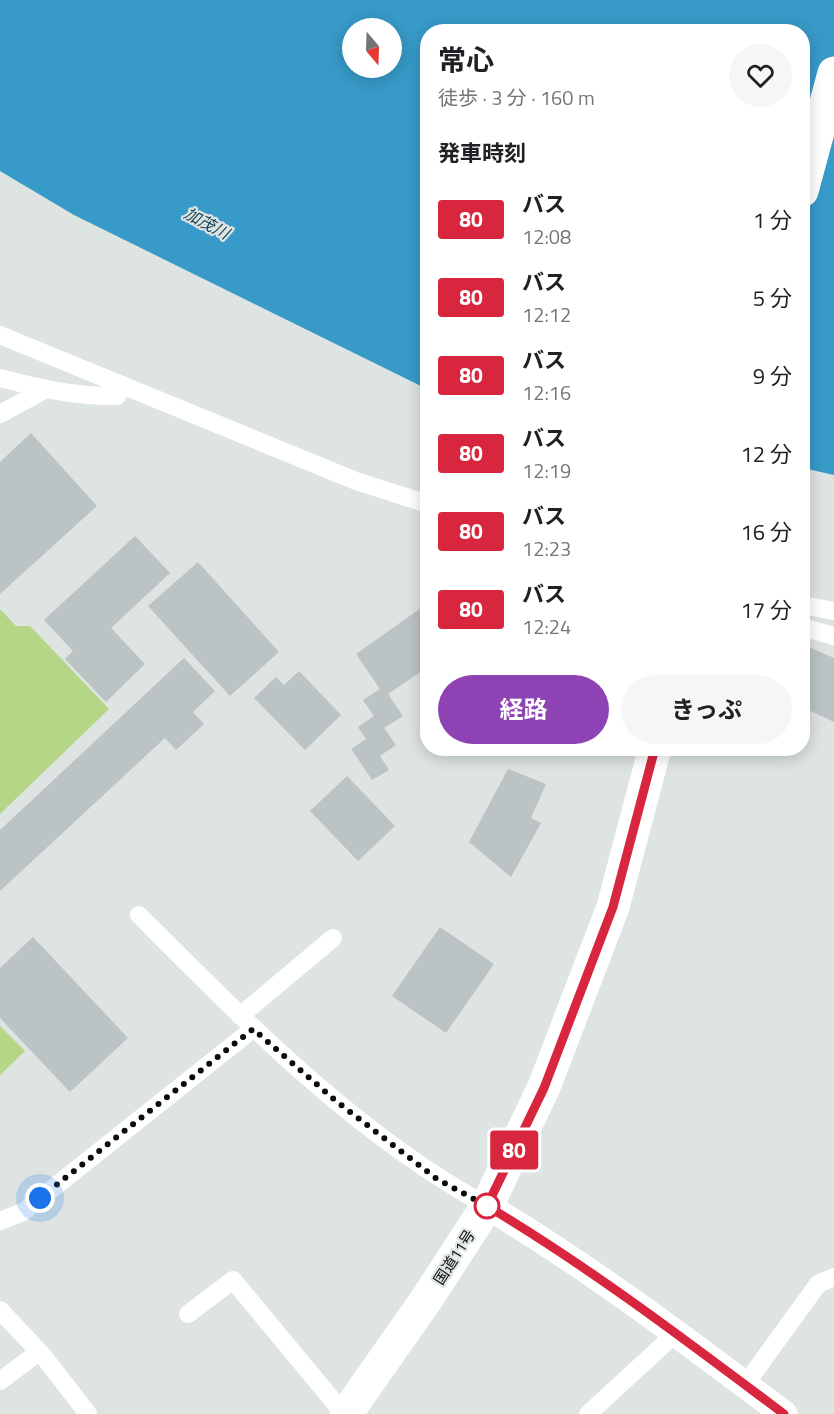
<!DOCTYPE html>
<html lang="ja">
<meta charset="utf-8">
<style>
:root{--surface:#fff;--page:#f6f6f6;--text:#202124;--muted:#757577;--accent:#8e43b4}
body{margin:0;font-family:"Titillium Web","Noto Sans JP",sans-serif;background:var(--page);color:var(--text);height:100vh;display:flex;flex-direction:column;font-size:22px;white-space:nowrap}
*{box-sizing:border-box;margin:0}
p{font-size:20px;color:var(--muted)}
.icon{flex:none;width:33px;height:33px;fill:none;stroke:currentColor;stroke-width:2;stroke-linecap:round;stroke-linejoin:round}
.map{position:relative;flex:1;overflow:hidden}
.drawer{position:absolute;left:420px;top:24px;width:390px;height:732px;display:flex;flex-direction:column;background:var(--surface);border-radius:24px;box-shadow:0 3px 15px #0003}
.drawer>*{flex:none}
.badge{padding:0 12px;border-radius:4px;font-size:21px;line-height:39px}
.needle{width:39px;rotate:161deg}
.fabs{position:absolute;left:342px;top:18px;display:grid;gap:12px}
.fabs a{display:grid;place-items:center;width:60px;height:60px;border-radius:50%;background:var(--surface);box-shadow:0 3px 15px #0003;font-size:30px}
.you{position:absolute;width:30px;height:30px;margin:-15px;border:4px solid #fff;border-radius:50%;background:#1a73e8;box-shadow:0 0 0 9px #1a73e833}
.map>.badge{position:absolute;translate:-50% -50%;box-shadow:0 0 0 3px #fff}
h2{padding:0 18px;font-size:22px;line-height:54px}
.round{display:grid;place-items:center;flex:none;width:63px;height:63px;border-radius:32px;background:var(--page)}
.head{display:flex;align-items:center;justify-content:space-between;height:102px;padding:0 18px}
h1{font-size:28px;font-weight:700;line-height:45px}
.button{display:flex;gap:12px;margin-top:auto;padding:12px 18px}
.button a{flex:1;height:69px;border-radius:36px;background:var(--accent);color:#fff;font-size:24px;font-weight:700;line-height:69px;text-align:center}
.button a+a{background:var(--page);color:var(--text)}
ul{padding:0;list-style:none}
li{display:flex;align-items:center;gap:18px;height:78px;padding:0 18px}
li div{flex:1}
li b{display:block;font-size:22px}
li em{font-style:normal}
li .badge{min-width:66px;font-weight:700;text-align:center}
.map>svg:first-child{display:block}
.green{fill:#b6d687}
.water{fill:#379ac8;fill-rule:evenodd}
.building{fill:#bcc3c4}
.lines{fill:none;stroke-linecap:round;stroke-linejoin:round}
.street{stroke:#fff;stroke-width:18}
.secondary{stroke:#fff;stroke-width:27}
.highway{stroke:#fff;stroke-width:33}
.line-casing{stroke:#fff;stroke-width:14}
.line{stroke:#d7263d;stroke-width:9}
.walk{stroke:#0b0d0d;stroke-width:6;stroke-dasharray:0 10.8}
.stop-dot{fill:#fff;stroke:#d7263d;stroke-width:3}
.labels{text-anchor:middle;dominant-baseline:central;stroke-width:4.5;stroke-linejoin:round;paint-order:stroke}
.street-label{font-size:15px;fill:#0b0d0d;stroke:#dde4e2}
.water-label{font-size:16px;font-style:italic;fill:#143e52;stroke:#dde4e2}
</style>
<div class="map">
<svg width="834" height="1414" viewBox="0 0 834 1414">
<rect width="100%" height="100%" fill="#dde4e2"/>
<path class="green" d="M0,609l16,17h14l79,83 -109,105z
M0,1026l25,25 -25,24z"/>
<path class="water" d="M0,0h834v475l-31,-7 -1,-436h-374l-1,357 -353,-174 -74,-44zM352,28h40v40h-40z"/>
<path class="building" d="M31,433l66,73 -97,88v-132z
M135,536l35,37 -59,55 34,36 -39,38 -41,-43 8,-8 -29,-31z
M198,562l81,90 -49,44 -82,-90z
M428,603v64l-40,27 15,22 -19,12 12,17 -16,11 9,14 -17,10 -21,-31 15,-10 -8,-12 16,-11 -11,-16 17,-11 -24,-35z
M802,644l32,14v64l-32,-15z
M184,658l31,33 -22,21 11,12 -28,26 -11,-12 -165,153v-61z
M299,671l42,44 -36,35 -51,-52 22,-21 8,8z
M508,769l38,15 -15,34 10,5 -30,54 -42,-35z
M347,776l48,50 -37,35 -48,-50z
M440,927l54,37 -48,69 -54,-37z
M33,937l95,101 -58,54 -70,-74v-50z"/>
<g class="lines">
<path class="street" d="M0,335l356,146 72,23
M0,378c38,10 77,19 117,18l6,-10
M0,414l46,-25
M802,605l32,6
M802,627l32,9
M139,915c107,107 215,218 348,291
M240,1016l93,-78
M0,1221l23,-9 230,-183
M0,1310l44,47 44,57
M188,1314l45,-34 111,134
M0,1381l39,-29
M745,1385l73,-101 16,-7
M588,1414l87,-80"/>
<path class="secondary" d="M487,1206c104,62 201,136 297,208"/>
<path class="highway" d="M802,191l32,-118
M346,1414l80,-114 61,-94 57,-119 69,-180 42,-159"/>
</g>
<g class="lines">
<defs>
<path id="line" d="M655,748l-42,159 -69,181 -57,118c104,62 201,136 297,208"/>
</defs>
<use href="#line" class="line-casing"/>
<use href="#line" class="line"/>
<path class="walk" d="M40,1198l213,-169 83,72 101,78 50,27"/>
</g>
<circle class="stop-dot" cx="487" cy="1206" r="12"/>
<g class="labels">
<g class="street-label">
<text transform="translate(454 1257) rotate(-57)">国道11号</text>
</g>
<g class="water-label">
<text transform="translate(207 223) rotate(28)">加茂川</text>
</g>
</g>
</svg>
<div class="fabs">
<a><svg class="needle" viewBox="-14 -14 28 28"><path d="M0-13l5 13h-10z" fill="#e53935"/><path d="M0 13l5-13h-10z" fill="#757577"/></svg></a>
</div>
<div class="you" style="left:40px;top:1198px"></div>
<b class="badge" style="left:514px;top:1150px;background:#d7263d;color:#fff">80</b>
<section class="drawer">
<div class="head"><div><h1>常心</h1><p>徒歩 · 3 分 · 160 m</p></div><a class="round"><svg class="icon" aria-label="heart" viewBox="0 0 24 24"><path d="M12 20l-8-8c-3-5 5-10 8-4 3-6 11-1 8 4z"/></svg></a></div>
<h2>発車時刻</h2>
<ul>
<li><span class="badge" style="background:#d7263d;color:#fff">80</span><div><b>バス</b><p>12:08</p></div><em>1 分</em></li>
<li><span class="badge" style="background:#d7263d;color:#fff">80</span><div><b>バス</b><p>12:12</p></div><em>5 分</em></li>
<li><span class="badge" style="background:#d7263d;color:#fff">80</span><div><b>バス</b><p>12:16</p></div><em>9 分</em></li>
<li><span class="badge" style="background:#d7263d;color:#fff">80</span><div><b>バス</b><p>12:19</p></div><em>12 分</em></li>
<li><span class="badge" style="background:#d7263d;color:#fff">80</span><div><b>バス</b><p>12:23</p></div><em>16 分</em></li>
<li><span class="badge" style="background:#d7263d;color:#fff">80</span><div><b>バス</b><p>12:24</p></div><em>17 分</em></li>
</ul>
<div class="button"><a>経路</a><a>きっぷ</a></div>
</section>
</div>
